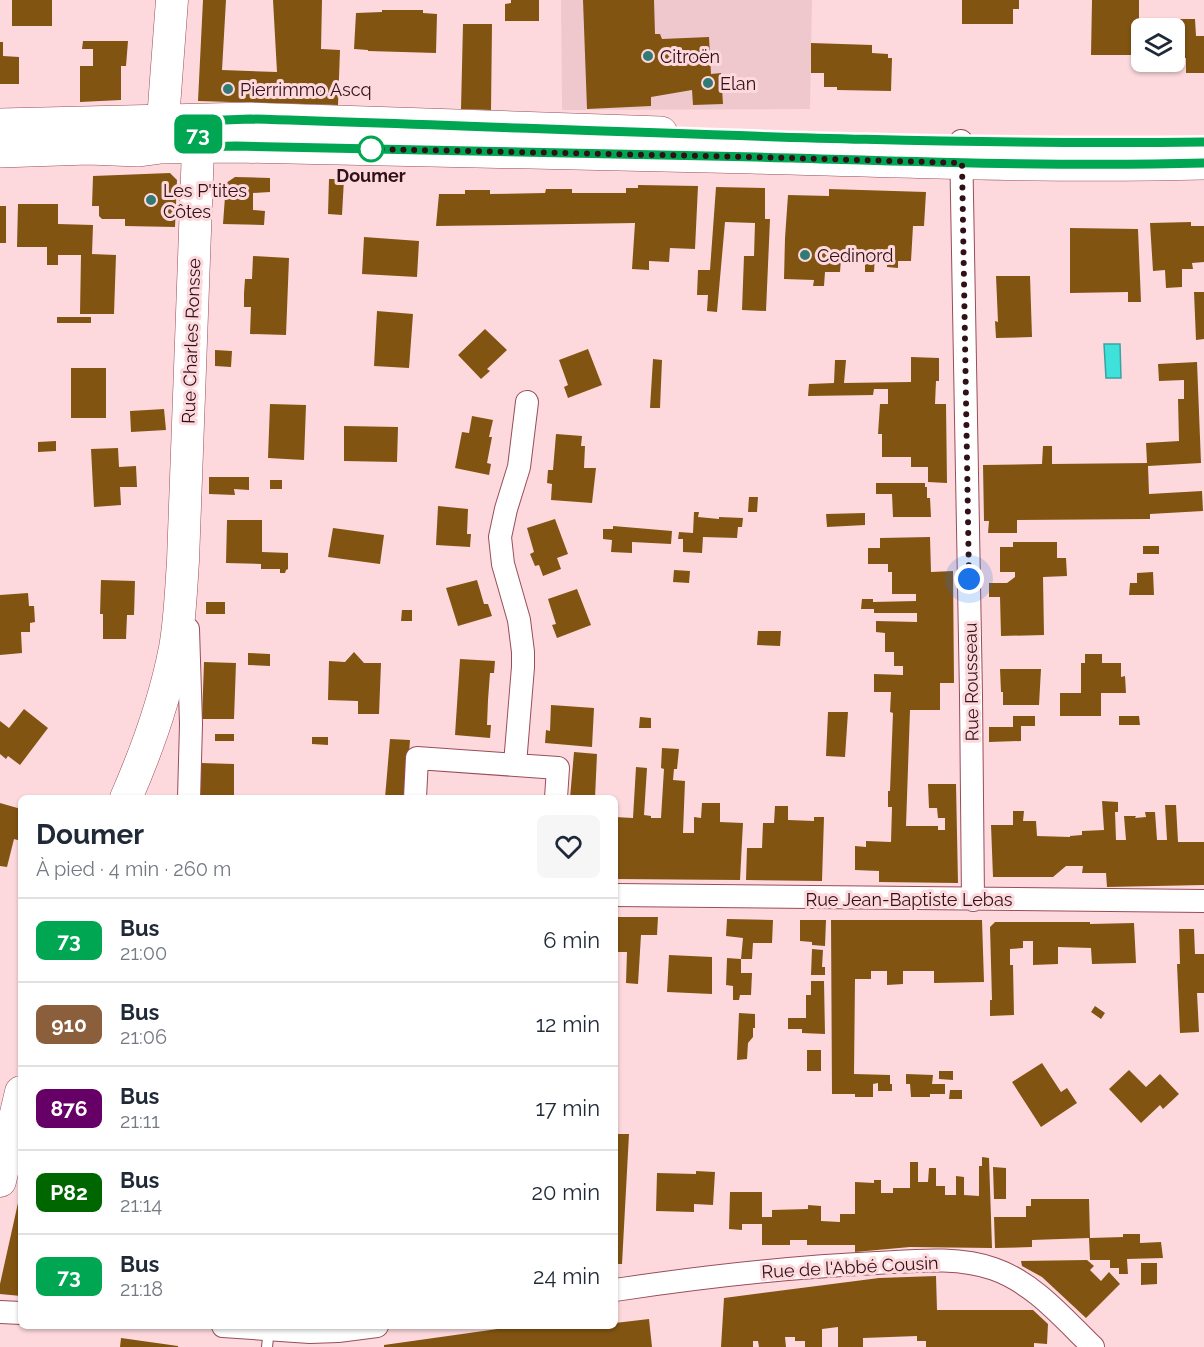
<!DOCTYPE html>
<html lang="fr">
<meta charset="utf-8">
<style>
:root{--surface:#fff;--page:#f6f6f7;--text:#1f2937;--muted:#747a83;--line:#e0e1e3}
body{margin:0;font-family:Raleway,sans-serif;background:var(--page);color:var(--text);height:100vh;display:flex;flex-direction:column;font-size:22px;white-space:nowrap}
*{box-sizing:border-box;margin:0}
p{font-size:20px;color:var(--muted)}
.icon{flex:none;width:33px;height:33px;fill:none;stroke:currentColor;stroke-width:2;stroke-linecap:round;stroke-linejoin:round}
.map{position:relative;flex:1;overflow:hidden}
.side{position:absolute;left:18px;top:795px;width:600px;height:534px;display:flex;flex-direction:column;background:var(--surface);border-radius:9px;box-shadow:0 2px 4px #0004}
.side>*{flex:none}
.badge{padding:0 12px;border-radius:9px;font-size:21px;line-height:39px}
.buttons{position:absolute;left:1131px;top:18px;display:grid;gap:12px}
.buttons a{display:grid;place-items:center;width:54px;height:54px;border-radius:9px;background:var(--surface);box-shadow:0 2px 4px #0004;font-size:30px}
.you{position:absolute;width:30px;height:30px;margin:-15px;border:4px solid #fff;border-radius:50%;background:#1a73e8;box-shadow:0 0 0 9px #1a73e833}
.map>.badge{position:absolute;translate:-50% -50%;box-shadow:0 0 0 3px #fff}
.round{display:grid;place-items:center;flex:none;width:63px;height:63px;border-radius:9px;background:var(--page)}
.summary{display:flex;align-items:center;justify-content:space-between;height:102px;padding:0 18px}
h1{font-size:28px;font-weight:700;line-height:45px}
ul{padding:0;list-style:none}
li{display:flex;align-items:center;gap:18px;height:84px;padding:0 18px;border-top:2px solid var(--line)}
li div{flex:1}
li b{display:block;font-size:22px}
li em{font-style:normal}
li .badge{min-width:66px;font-weight:700;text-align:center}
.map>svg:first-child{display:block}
.built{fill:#efc8cd}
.water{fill:#3ee2db;stroke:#3aa3a0;stroke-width:1.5}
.building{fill:#825411}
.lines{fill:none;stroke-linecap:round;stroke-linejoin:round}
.service-casing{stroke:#984d5a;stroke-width:12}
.minor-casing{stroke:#984d5a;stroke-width:24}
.secondary-casing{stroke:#984d5a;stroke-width:33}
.primary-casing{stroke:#984d5a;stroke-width:34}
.service{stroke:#fff;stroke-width:10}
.minor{stroke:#fff;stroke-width:22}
.secondary{stroke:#fff;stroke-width:32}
.primary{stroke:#fff;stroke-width:33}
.line-casing{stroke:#fff;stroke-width:14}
.line{stroke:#00a651;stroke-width:9}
.walk{stroke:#301117;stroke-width:6;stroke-dasharray:0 10.8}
.poi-dot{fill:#327a76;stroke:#fdd9dd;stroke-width:2}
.stop-dot{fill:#fff;stroke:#00a651;stroke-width:3}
.labels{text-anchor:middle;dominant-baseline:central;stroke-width:6;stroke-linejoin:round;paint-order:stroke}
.poi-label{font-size:18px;fill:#301117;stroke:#fdd9dd;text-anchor:start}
.stop-label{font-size:18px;font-weight:bold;fill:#301117;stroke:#fdd9dd}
.street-label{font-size:18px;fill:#301117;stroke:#fdd9dd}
</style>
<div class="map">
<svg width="1204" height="1347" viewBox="0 0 1204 1347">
<rect width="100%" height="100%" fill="#fdd9dd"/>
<path class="built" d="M561,0h251l-2,109 -248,1z"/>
<path class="water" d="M1104,344h16l1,34h-15z"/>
<path class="building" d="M12,0h40v26h-40z
M203,0h23l-4,70 55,2 -4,-72h49l-1,49 19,1 -2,55 -140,-4z
M511,0h28v21h-34v-17l6,-1z
M583,0h71l1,34h5l2,5 47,-2 2,37 10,-1 2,31 -30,1 -1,-15 -41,7v9l-64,3z
M962,0h57v9h-6v15h-51z
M1092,0h47v55h-48z
M382,10h41v3l14,1 -1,39 -68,-2v-1l-14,-1 2,-36 26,-1z
M1168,19h27l1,17h8v37h-18v-15h-12v-30h-6z
M463,24h29l-1,86 -30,-1z
M83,41h45l-2,25h-5v34l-41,2v-36h13v-17h-11z
M0,42h3v14l16,1v27h-19z
M811,43l61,2v8l16,1v4h4l-1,33 -54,-1v-3h-13v-14h-13z
M170,173l7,7 -2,47 -50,-1v-7h-23l-3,-3v-10h-7l1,-30z
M235,177l35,1v14l-17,1v17l12,1 -1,14 -41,-1 3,-41z
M329,179h15l-2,36 -14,-1z
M638,185l60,1 -3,63 -25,-1 -1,14 -20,-1v9l-17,-1 3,-46 -199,3 3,-32h26v-4h25v4l55,-1 1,-4h26v4h54v-5h12z
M716,187l49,1v31h5l-4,92 -24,-1 2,-54h10l1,-33 -30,-1 -8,90 -10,-1 1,-16h-11l1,-25h12z
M829,189l97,3 -2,34h-11l-2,35h-13v7l-11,-1v-11l-12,-1 -1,17h-9v-12l-24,-1 -1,13h-15l-1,14h-11l1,-6 -30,-1 1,-41 3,-43 41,1z
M18,204h40v20l35,1 -1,29 24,1 -2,59h-34l1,-59h-23v10h-11v-18h-30z
M0,206h6v37h-6z
M1191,222v4h13v36l-12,1 1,6h-11v18l-16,1 -1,-18 -12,1 -3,-48z
M1070,228l68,1 3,73h-13v-10l-58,1z
M364,237l55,4 -2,36 -55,-3z
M253,256l36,2 -3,77 -36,-1 1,-27h-7v-14l1,-14h7z
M996,276h34l2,61 -36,1 -1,-17 3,1z
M1194,292h10v47l-8,1z
M377,311l36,3 -4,54 -35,-2z
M57,317h34v6h-34z
M485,329l22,21 -20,19 3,2 -9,8 -23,-24z
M588,349l14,36 -34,13 -4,-11 4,-2 -9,-25z
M215,350l17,1 -1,16 -16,-1z
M911,357l28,1v23h-3l-1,23h11l1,79 -19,-1v-15h-17v-10h-29v-23h-4l2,-30h8v-15h-14l-1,6 -65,1 1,-12 25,-1 1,-23h11l-2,23 67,-1z
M653,359l9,1 -2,48h-10z
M1197,362l4,101 -53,3 1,28 53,-3 1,20 -53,3v5l-133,1v13h-29l1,-12h-5l-1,-56 59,-1 1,-18h9v18l95,-1 -1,-20 33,-2 -1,-42h6v-19l-25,1 -1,-17z
M71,368h35v50h-35z
M270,404l36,1 -2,55 -36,-2z
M164,409l2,21 -35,2 -1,-21z
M472,416l21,4 -4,17h3l-5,26 4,1 -2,11 -34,-7 7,-36 7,1z
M344,426l54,1 -1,35 -53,-1z
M556,434l26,2 -1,10h4l-1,22h12l-4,35 -41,-3 1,-16 -5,-1 1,-13h5z
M56,441v10l-18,1v-10z
M118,448l1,19 17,-1 1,21h-17l1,18 -27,2 -3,-58z
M209,477h40v13l-15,-1 1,6 -26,-1z
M270,480h12v9h-12z
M876,483h49v4h2v11h3l1,19h-38l-1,-23h-16z
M749,497h9l-1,15h-9z
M438,506l30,3 -1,25h4l-1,13 -34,-2z
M694,512h5l-1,5 21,2v-2l24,1 -1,9h-4l-1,11 -34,-1 -1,16 -19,-1v-13h-5l1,-7 14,1z
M865,513v12l-38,2 -1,-13z
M555,519l13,35 -11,4 4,11 -18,7 -4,-11 -4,1 -5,-12 4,-2 -7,-24z
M227,520h35v32l26,1v16l-2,1 -1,3h-5v-4h-19v-5l-35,-1z
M613,526l59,5 -1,13 -39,-2v11l-21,-1 1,-12 -9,-1v-10h10z
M333,528l51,7 -4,29 -52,-7z
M930,537l1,35 22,-1 1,112h-14v27h-30l-4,116h32v4h7v-12h-7l-1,-10h-8l-1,-24h28l2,99 -79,-1v-11l-24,-1v-24l11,1v-6l25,1 1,-35h-4v-16h2l3,-78 -3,-1 1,-20h-17v-18l29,1v-9h-9v-14h-9v-19l-9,-1v-11l41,1v-9h-43v-4h-13l1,-10h11v3l43,-1v-7h-24v-22h-4v-8h-20v-16h12v-10z
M1013,542h44v16h9l1,18 -24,1 1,58 -43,1 -1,-39h-11v-14h18l8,-6v-5h-15v-25h13z
M1143,546h16v8h-16z
M674,570l16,1 -1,12 -16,-1z
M1153,572l1,23h-25l1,-12h7v-10z
M101,580l34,1 -1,34h-7l-1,24h-23v-25h-3z
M477,580l7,24h4l4,12 -34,10 -12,-38z
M577,589l14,36 -34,13 -5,-13 4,-1 -8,-25z
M28,593l1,13h5l1,16 -5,1v9h-9l1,21 -22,2v-60z
M206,602h19v12h-19z
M402,610h10v11h-11z
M758,631h23l-1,15 -23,-1z
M354,652l10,11h17l-2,51h-21v-13l-30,-1 1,-39 16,1z
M248,653l22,1v12l-22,-1z
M1085,654h17v9h19v14l4,-1 1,17h-25v23h-41v-23h21v-30h4z
M460,659l35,2 -1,12h-4l-2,27 -1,25h4l-1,13 -35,-3z
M204,662l32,1 -2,56h-32z
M1000,669h41l-2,36h-36v-13h-2z
M551,705l43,3 -2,39 -47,-4 1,-13 4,1z
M24,709l24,19 -28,37 -12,-9 -2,3 -6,-5v-33l9,7z
M828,712h20l-3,45 -19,-1z
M1013,716h22v10h-14v15l-32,1v-15h24z
M1119,716h20l1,9h-21z
M640,717l11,1v10h-12z
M215,734h19v7h-19z
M312,737h16v8l-16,-1z
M390,739l20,1 -4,58h-21z
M662,748l17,1 -2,20h-3l-1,11 12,1 -2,52h11v-16l7,1 1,-15h18v19l23,1 -3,57 -125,-1v-62l18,1 3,-51 11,1 -3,47 7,1v2h10l3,-49 -3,-1z
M574,752l23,2 -2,44h-25z
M201,763l33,1v31l52,1v2h-86z
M1102,801l16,1v10h-3l1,28h10l-2,-24h12l-1,2 11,-1 -1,-5h10l2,28h10l-2,-35h11l2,37h26v43l-97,2 -1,-14h-24l1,-7h-17l-13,11h-60l-2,-52h22v-14h11l-1,10h13l1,15 33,1v-1l12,-1v-4l22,-1z
M0,803l21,6v32l-7,-2 -7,28 -7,-1z
M775,806h13v14l26,1v-4h10l-2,64 -76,-1 1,-32h15l1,-25h11z
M615,917h43l-1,18h-16l-3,49 -12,-1 1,-31h-12z
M727,919l46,1 -1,23h-19l-1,16h-11l2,-21 -17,-2z
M800,920h26l-1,26 -13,-1v-3l-12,-1z
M831,920h151l2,62 -50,1v-12h-31v13l-16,1v-14h-16v8h-16l-1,95 36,1v9h2v7h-14v-8l-5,1v13h-18v-3h-23z
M995,922h95v2l44,-1 2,40 -44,1 -1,-16 -33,-1v17l-25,1v-24h-10v7l-13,1v16h3l1,50 -24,1v-16h2l-2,-73z
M1179,929h15l1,25h9v39h-7l2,39 -19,1 -3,-69h3z
M812,949l11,1 -1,17h3v8h-14z
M669,955l43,2v37l-45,-2z
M727,958l14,1v14h11l-1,22h-11l-1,5h-6v-14l-7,-1z
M811,981h13l1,53 -23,-1v-4h-14v-11h18v-23h5z
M1095,1006l10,7 -4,6 -10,-7z
M739,1013l16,1v14h-2v9l-5,6 -1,16 -10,1z
M807,1050h14v21h-14z
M1042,1063l19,29 6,-4 10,15 -36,24 -29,-45z
M1129,1070l17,17 14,-13 19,20 -16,15 -3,-4 -19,18 -32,-34z
M939,1071h14v9l-14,-1z
M906,1074l27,1 -1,9h13v10h-15v3h-19l-1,-13h-4z
M950,1090h12v9h-13z
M615,1134h14l-7,130h-7z
M982,1157l7,1 3,90 -82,-1 -55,5v-7h-48v-5h-17v5h-28v-21h-20v6l-13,-1 1,-37h32v25h10v-7l36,-1v-4l13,1v15l19,1v-8h15v-32l19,1v-3h7v13h12v-5h17v-26h8v20h10l1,-14h7v18h9v9h11v-19l8,1v18l15,1v-30h3z
M993,1167l13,1v31h-12z
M696,1171l19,1 -2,33 -19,-1v8l-38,-1 1,-38 39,1z
M20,1194h1v102l-21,-2v-10z
M1031,1199h58l1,39 33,-1v-3h17v9l21,-1 2,16 -36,1 1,15h-9v-6h-9v-8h-20l-1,-22 -57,2v7l-37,1 -1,-31h32v-11h5z
M1087,1260l7,6 -4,4 11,11 8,-9 11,12 -34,34 -44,-41 -20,-11 -1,-5z
M1141,1263h16v21l-16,1z
M936,1276l1,34h96l15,14 -1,20 -13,-1v4h-108v-6h-9v-5l-54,2v9h-25v-20l-16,2v18h-17v-6h-10v-4h-10l1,10h-27l-1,-6h-5v6h-32l3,-49 155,-20z
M649,1319l3,28h-268v-2l134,-19h97v-3z
M121,1338l57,8v1h-58z"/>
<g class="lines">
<defs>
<path id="service" d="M267,1347l2,-18"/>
<path id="minor" d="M961,141l10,554 2,205
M188,629l3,95 -2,74
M515,764l8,-97v-15l-4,-32 -16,-56 -3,-27 6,-28 13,-42 8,-65
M415,798l2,-40 141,10 -2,30
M615,895l589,6
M615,1290c87,-13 174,-23 262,-27 37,-2 81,-7 117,6 40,14 69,49 99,78
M0,1312l21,1
M223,1326l87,6 28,-1 39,-5"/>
<path id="secondary" d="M161,147l11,-147
M126,798c21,-48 39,-98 49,-150 5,-28 6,-58 8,-87l16,-440
M0,1181l21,-89"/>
<path id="primary" d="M0,125l250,-6 411,14
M0,151l88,-3 51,2 22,-3 75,-1c172,4 344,6 516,11 150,4 301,10 452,6"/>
</defs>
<use href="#service" class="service-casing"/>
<use href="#minor" class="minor-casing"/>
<use href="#secondary" class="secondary-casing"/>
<use href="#primary" class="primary-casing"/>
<use href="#service" class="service"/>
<use href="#minor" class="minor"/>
<use href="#secondary" class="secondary"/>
<use href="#primary" class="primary"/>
</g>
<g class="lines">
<defs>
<path id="line" d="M1204,142c-318,4 -636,-14 -954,-23l-51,2 -1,26 38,-1c173,4 347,7 520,11 150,4 299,10 448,6"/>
</defs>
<use href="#line" class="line-casing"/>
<use href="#line" class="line"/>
<path class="walk" d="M371,149l382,8 209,6 7,416"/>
</g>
<g class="poi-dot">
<circle cx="648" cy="56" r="6"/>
<circle cx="708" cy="83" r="6"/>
<circle cx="228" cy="89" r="6"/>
<circle cx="151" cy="200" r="6"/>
<circle cx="805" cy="255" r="6"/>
</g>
<circle class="stop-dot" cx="371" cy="149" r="12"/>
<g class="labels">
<g class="poi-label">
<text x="660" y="56">Citroën</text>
<text x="720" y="83">Elan</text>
<text x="240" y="89">Pierrimmo Ascq</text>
<text x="163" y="190">Les P'tites<tspan x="163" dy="21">Côtes</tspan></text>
<text x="817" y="255">Cedinord</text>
</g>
<g class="stop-label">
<text x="371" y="175">Doumer</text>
</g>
<g class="street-label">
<text transform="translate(191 341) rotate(-88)">Rue Charles Ronsse</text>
<text transform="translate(971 682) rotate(-91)">Rue Rousseau</text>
<text x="909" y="899">Rue Jean-Baptiste Lebas</text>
<text transform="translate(850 1267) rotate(-3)">Rue de l'Abbé Cousin</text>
</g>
</g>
</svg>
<div class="buttons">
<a><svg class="icon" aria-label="layers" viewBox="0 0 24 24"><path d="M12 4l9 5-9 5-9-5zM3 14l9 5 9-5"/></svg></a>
</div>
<div class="you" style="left:969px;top:579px"></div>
<b class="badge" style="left:198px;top:134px;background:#00a651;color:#fff">73</b>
<section class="side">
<div class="summary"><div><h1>Doumer</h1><p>À pied · 4 min · 260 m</p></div><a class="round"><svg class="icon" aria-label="heart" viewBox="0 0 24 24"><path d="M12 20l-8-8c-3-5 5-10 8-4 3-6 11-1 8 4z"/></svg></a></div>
<ul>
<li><span class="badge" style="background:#00a651;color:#fff">73</span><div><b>Bus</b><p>21:00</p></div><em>6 min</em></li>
<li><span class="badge" style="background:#8b5e3c;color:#fff">910</span><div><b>Bus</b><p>21:06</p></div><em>12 min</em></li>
<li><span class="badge" style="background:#606;color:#fff">876</span><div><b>Bus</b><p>21:11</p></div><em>17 min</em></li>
<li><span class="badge" style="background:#060;color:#fff">P82</span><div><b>Bus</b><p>21:14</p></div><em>20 min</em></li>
<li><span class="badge" style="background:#00a651;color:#fff">73</span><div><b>Bus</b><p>21:18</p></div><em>24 min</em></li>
</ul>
</section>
</div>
